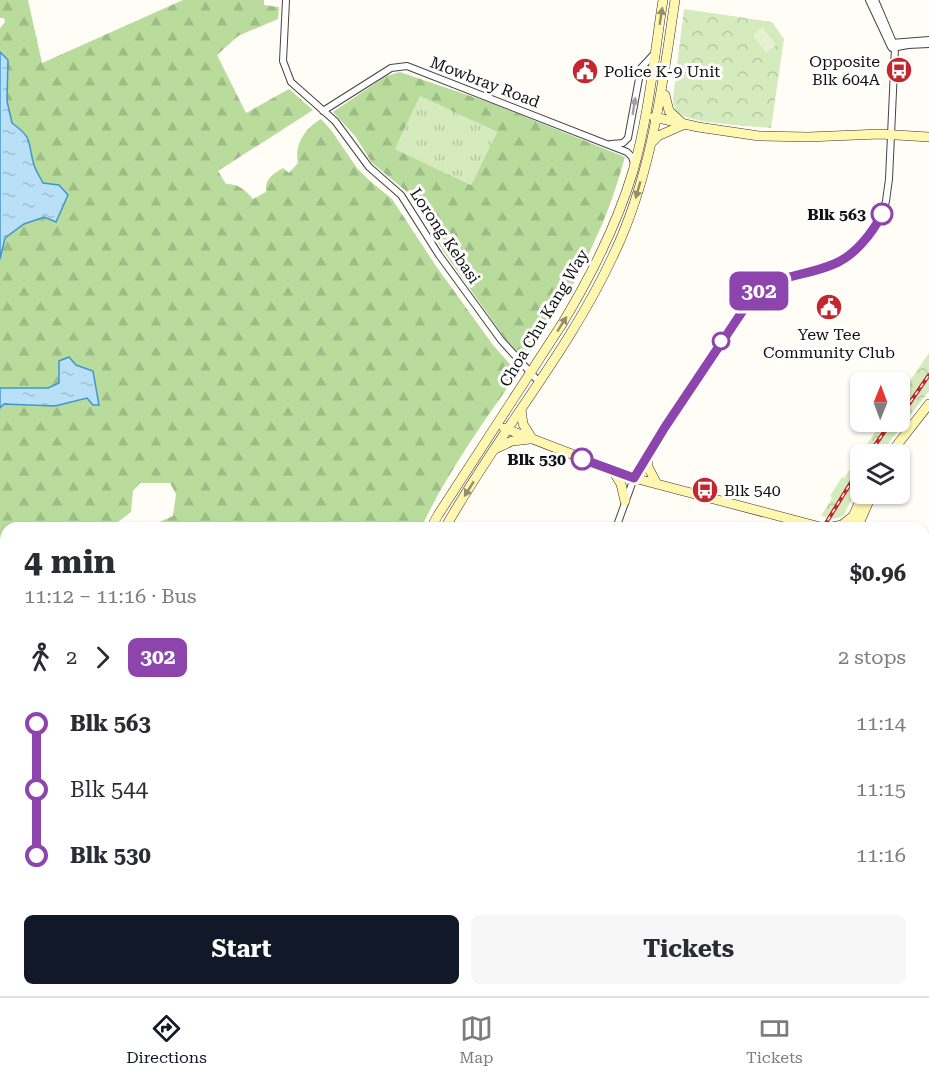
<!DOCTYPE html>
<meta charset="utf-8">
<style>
:root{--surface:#fff;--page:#f7f7f7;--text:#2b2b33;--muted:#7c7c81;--line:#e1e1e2;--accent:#111827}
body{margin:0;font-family:"Roboto Serif",serif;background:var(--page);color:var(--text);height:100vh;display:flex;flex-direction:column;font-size:22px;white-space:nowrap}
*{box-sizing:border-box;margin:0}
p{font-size:20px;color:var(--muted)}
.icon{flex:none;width:33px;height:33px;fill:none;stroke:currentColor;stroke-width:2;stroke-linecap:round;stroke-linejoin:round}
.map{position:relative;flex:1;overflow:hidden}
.panel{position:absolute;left:0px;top:522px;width:930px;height:474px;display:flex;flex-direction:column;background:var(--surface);border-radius:18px 18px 0 0;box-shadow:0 2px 4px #0004}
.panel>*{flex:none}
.badge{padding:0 12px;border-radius:9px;font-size:21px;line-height:39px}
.needle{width:39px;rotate:1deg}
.fabs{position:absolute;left:850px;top:372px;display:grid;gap:12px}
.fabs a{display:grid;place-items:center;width:60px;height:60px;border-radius:9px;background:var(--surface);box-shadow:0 2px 4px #0004;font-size:30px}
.map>.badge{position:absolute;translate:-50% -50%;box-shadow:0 0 0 3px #fff}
.legs{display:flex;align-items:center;gap:9px;height:66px;padding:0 24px;font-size:20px}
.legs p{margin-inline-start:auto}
.summary{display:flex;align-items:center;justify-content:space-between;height:102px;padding:0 24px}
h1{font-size:33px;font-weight:700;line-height:45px}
.cta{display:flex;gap:12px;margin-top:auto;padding:12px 24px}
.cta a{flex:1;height:69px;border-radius:9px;background:var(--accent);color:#fff;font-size:24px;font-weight:700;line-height:69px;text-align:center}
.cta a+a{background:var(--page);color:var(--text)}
ul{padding:0 24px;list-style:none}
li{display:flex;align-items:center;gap:21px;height:66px;font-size:22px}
li i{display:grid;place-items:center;width:9px;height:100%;margin:0 8px;background:currentColor}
li i::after{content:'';width:15px;height:15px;margin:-8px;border:4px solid;border-radius:50%;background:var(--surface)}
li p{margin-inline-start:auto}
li:first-child i{background:linear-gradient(#0000 50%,currentColor 0)}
li:last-child i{background:linear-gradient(currentColor 50%,#0000 0)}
.tabs{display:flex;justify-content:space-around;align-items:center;height:84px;border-top:2px solid var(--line);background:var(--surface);font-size:16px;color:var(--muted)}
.tabs a{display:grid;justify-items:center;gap:3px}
.tabs .on{color:var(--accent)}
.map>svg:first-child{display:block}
.grass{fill:url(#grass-tufts)}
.forest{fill:url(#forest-firs);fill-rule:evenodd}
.park{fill:url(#park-crowns)}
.pitch{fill:#e6f2cf}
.water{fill:url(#water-ripples);stroke:#3f96cf;stroke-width:1.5}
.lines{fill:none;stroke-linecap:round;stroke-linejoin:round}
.street-casing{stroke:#444;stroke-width:8}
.secondary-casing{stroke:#333;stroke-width:10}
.highway-casing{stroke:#222;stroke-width:14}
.street{stroke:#fff;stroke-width:6}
.secondary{stroke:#fff6b0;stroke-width:9}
.highway{stroke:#f5a25d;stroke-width:12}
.rail-casing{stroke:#c4262e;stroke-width:4}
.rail{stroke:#fff;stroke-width:1.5;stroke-dasharray:4.5;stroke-linecap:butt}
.oneway{fill:#948f68}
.oneway2{fill:#a0a0a0}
.line-1-casing{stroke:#fff;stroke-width:14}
.line-1{stroke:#8e44ad;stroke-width:9}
.stop-1-dot{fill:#fff;stroke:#8e44ad;stroke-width:3}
.labels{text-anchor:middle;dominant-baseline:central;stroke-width:6;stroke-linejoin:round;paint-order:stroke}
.poi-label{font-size:16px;fill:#111;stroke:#fff;text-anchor:start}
.street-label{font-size:16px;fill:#111;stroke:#fff}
.stop-label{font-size:16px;font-weight:bold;fill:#111;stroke:#fff;text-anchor:end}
</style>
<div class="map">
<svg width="929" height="996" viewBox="0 0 929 996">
<defs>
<pattern id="grass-tufts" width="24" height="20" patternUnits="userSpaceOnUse" patternTransform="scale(1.5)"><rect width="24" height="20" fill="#d5ebbd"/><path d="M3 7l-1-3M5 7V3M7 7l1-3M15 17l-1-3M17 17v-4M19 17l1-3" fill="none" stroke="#b6c8a1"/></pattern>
<pattern id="forest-firs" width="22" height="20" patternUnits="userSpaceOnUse" patternTransform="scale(1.5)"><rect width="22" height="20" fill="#b9dc9c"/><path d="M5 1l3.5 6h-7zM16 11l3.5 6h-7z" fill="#9ebc85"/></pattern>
<pattern id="park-crowns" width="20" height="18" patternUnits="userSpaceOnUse" patternTransform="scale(1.5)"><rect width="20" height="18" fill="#d5ebbd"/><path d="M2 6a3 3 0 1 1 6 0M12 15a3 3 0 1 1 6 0" fill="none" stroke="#b6c8a1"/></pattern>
<pattern id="water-ripples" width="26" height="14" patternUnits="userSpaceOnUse" patternTransform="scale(1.5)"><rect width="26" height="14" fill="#b9e0f7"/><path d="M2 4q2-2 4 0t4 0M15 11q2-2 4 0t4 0" fill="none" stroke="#9ebfd3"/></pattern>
</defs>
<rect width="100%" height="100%" fill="#fffdf5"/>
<path class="grass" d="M420,96l77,36 -26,53 -76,-36z
M0,774l6,4v212h464l-2,6h-468z"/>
<path class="forest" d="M0,0h28l14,63 141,-63h81v5l15,2 -1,12 -40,17 -21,19 29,58 43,-24 24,21 -95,61 8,13c13,0 19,6 27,15l13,-7c-1,-14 6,-17 17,-24l6,5 9,-10c-4,-18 7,-35 23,-44l10,11 26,38 12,12 23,19 44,67 57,79 22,25 2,4c-35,50 -70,99 -96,154h-265l1,-5 16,-7 3,-22 -6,-11h-30l-7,8 -2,21 -21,16h-104v43l-6,-3v-160l4,-4 51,2 32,-9 -28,-36v22l-11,5h-48v-129l5,-21 19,-14 20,-7 15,-32 -16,-2c-3,-6 -7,-12 -9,-18 -7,-24 1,-26 -22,-42l-5,-22 1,-41 -8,-8v-24l5,-6 -1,-4h-4z
M400,72l91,31 134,54c-8,28 -17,56 -30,83 -18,43 -45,82 -70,121l-21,-24 -60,-85 -38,-61 -34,-28 -17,-27 -22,-24 53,-36zM420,96l77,36 -26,53 -76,-36z
M0,660l6,1v84l-6,-4v-48l5,-7 -5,-15z"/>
<path class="park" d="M684,9l88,13 12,17 -13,89c-19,-2 -77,-4 -91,-14 -6,-4 -7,-10 -7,-17z
M929,353v38l-49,63h-19v28l-18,34 -9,3 -13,-3 11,-18 -2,-2 12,-19 2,1 38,-56h18v-27z"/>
<path class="pitch" d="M762,27l14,18 -10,8 -14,-19z"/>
<path class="water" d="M0,52l8,8 -1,41 5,22c22,16 15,18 22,42 2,6 6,12 9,18l16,2 9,10 -12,27 -12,-5 -20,7 -19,14 -5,21z
M69,357l7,8 17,6 6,34h-6l-6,-7 -32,8 -51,-2 -4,4v-20h48l11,-5v-22z
M0,839l6,8v58l-6,-8z
M72,990h42l4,6h-42z"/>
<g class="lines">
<defs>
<path id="street" d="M286,0l-3,61 8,21 44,39 34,46 32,28 38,60 62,85 38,42
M869,0l22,47
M891,43l38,-3
M892,48l16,-3 21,-1
M323,111l68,-43 16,-2 220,86 5,5 2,7
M611,144l12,-1 5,-5 13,-70 13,-14
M616,528l18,-50 14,-25 104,-156 12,-10 13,-7 63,-19 14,-11 28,-35 4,-14 3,-22 6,-132 -20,-47"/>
<path id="secondary" d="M665,95l4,16 13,12
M654,117l44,10 61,9 49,1 72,-3 49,3
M651,143l7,-7 25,-11
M521,410l2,14 8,13
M504,428l130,50 190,50
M495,449l17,-8 18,-2
M648,453v14l9,17
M890,454l39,-50
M613,471l8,13 4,17
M431,528l7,-13 124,-191c29,-48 55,-99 71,-153 16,-56 21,-114 30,-171
M445,528c52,-93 123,-175 168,-272 39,-81 49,-169 62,-256
M827,528l15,-3 10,-8
M848,528l15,-34
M857,528l15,-34
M924,554l5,1
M924,880l5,33
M924,941l5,25
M500,996l7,-6
M635,996l7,-6"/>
<path id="highway" d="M924,742l5,-1
M924,782l5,-2
M924,797l5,-1
M924,830l5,-1
M924,867l5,-22
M481,996l1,-6
M560,996l7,-6
M583,996l6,-6"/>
</defs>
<use href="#street" class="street-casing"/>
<use href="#secondary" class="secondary-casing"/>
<use href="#highway" class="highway-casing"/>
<use href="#street" class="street"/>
<use href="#secondary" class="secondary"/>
<use href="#highway" class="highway"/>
<defs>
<path id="rail" d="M900,417l29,-42
M869,454l22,-32
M823,528l38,-62
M766,990v6"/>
</defs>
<use href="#rail" class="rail-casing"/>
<use href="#rail" class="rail"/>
</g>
<defs><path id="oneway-solid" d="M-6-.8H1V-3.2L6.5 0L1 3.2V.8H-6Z" transform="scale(1.5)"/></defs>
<g class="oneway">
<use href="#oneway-solid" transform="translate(661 16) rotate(-81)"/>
<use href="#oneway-solid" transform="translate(638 190) rotate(106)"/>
<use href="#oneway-solid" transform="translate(562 324) rotate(-58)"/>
<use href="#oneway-solid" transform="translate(469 489) rotate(122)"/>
</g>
<use class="oneway2" href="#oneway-solid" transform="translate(634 106) rotate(-81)"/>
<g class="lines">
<defs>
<path id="line-1" d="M582,459l52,19 31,-51 87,-130c30,-25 49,-19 82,-33 20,-8 38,-30 48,-50"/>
</defs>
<use href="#line-1" class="line-1-casing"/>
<use href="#line-1" class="line-1"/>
</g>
<defs>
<symbol id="bus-disc" viewBox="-11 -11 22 22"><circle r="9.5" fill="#c4262e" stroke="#fff"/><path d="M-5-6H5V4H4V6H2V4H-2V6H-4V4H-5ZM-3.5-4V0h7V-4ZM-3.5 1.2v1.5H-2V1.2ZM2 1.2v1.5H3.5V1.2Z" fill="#fff"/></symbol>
<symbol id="civic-disc" viewBox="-11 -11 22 22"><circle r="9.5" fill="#c4262e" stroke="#fff"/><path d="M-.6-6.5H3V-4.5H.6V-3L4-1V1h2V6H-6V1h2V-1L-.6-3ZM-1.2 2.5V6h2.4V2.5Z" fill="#fff"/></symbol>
</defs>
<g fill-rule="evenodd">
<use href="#bus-disc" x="884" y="55" width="30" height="30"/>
<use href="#civic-disc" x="570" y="56" width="30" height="30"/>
<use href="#civic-disc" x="814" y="292" width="30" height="30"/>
<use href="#bus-disc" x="690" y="475" width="30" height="30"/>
</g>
<g class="stop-1-dot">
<circle cx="882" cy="214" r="10"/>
<circle cx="721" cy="341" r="8"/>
<circle cx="582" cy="459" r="10"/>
</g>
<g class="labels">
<g class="poi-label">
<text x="880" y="61" text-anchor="end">Opposite<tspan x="880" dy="18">Blk 604A</tspan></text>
<text x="604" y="71">Police K-9 Unit</text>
<text x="829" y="334" text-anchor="middle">Yew Tee<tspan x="829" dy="18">Community Club</tspan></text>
<text x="724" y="490">Blk 540</text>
</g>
<g class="street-label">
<text transform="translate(485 82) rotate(21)">Mowbray Road</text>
<text transform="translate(445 236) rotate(56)">Lorong Kebasi</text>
<text transform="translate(544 318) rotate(-59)">Choa Chu Kang Way</text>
</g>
<g class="stop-label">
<text x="866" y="214">Blk 563</text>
<text x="566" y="459">Blk 530</text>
</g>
</g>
</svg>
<div class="fabs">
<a><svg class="needle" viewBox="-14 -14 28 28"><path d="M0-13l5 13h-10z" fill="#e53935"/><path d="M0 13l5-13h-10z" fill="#7c7c81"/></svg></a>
<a><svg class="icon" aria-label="layers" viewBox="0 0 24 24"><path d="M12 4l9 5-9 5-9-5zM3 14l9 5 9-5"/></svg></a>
</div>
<b class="badge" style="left:759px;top:291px;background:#8e44ad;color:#fff">302</b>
<section class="panel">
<div class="summary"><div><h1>4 min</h1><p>11:12 – 11:16 · Bus</p></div><b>$0.96</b></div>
<div class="legs"><svg class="icon" aria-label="walk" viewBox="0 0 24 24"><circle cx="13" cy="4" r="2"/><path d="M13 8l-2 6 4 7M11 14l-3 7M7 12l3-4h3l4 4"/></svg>2<svg class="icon" aria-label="forward" viewBox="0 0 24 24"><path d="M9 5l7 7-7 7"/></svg><b class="badge" style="background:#8e44ad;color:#fff">302</b><p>2 stops</p></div>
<ul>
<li><i style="color:#8e44ad"></i><b>Blk 563</b><p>11:14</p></li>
<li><i style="color:#8e44ad"></i><span>Blk 544</span><p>11:15</p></li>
<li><i style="color:#8e44ad"></i><b>Blk 530</b><p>11:16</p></li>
</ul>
<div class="cta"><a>Start</a><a>Tickets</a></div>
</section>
</div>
<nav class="tabs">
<a class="on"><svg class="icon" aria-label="directions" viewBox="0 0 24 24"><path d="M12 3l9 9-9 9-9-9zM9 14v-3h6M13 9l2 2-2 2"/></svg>Directions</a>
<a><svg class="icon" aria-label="map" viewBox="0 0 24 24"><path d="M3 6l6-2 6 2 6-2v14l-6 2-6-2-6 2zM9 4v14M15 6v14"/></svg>Map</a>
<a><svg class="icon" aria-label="tickets" viewBox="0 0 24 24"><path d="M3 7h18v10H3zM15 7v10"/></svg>Tickets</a>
</nav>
